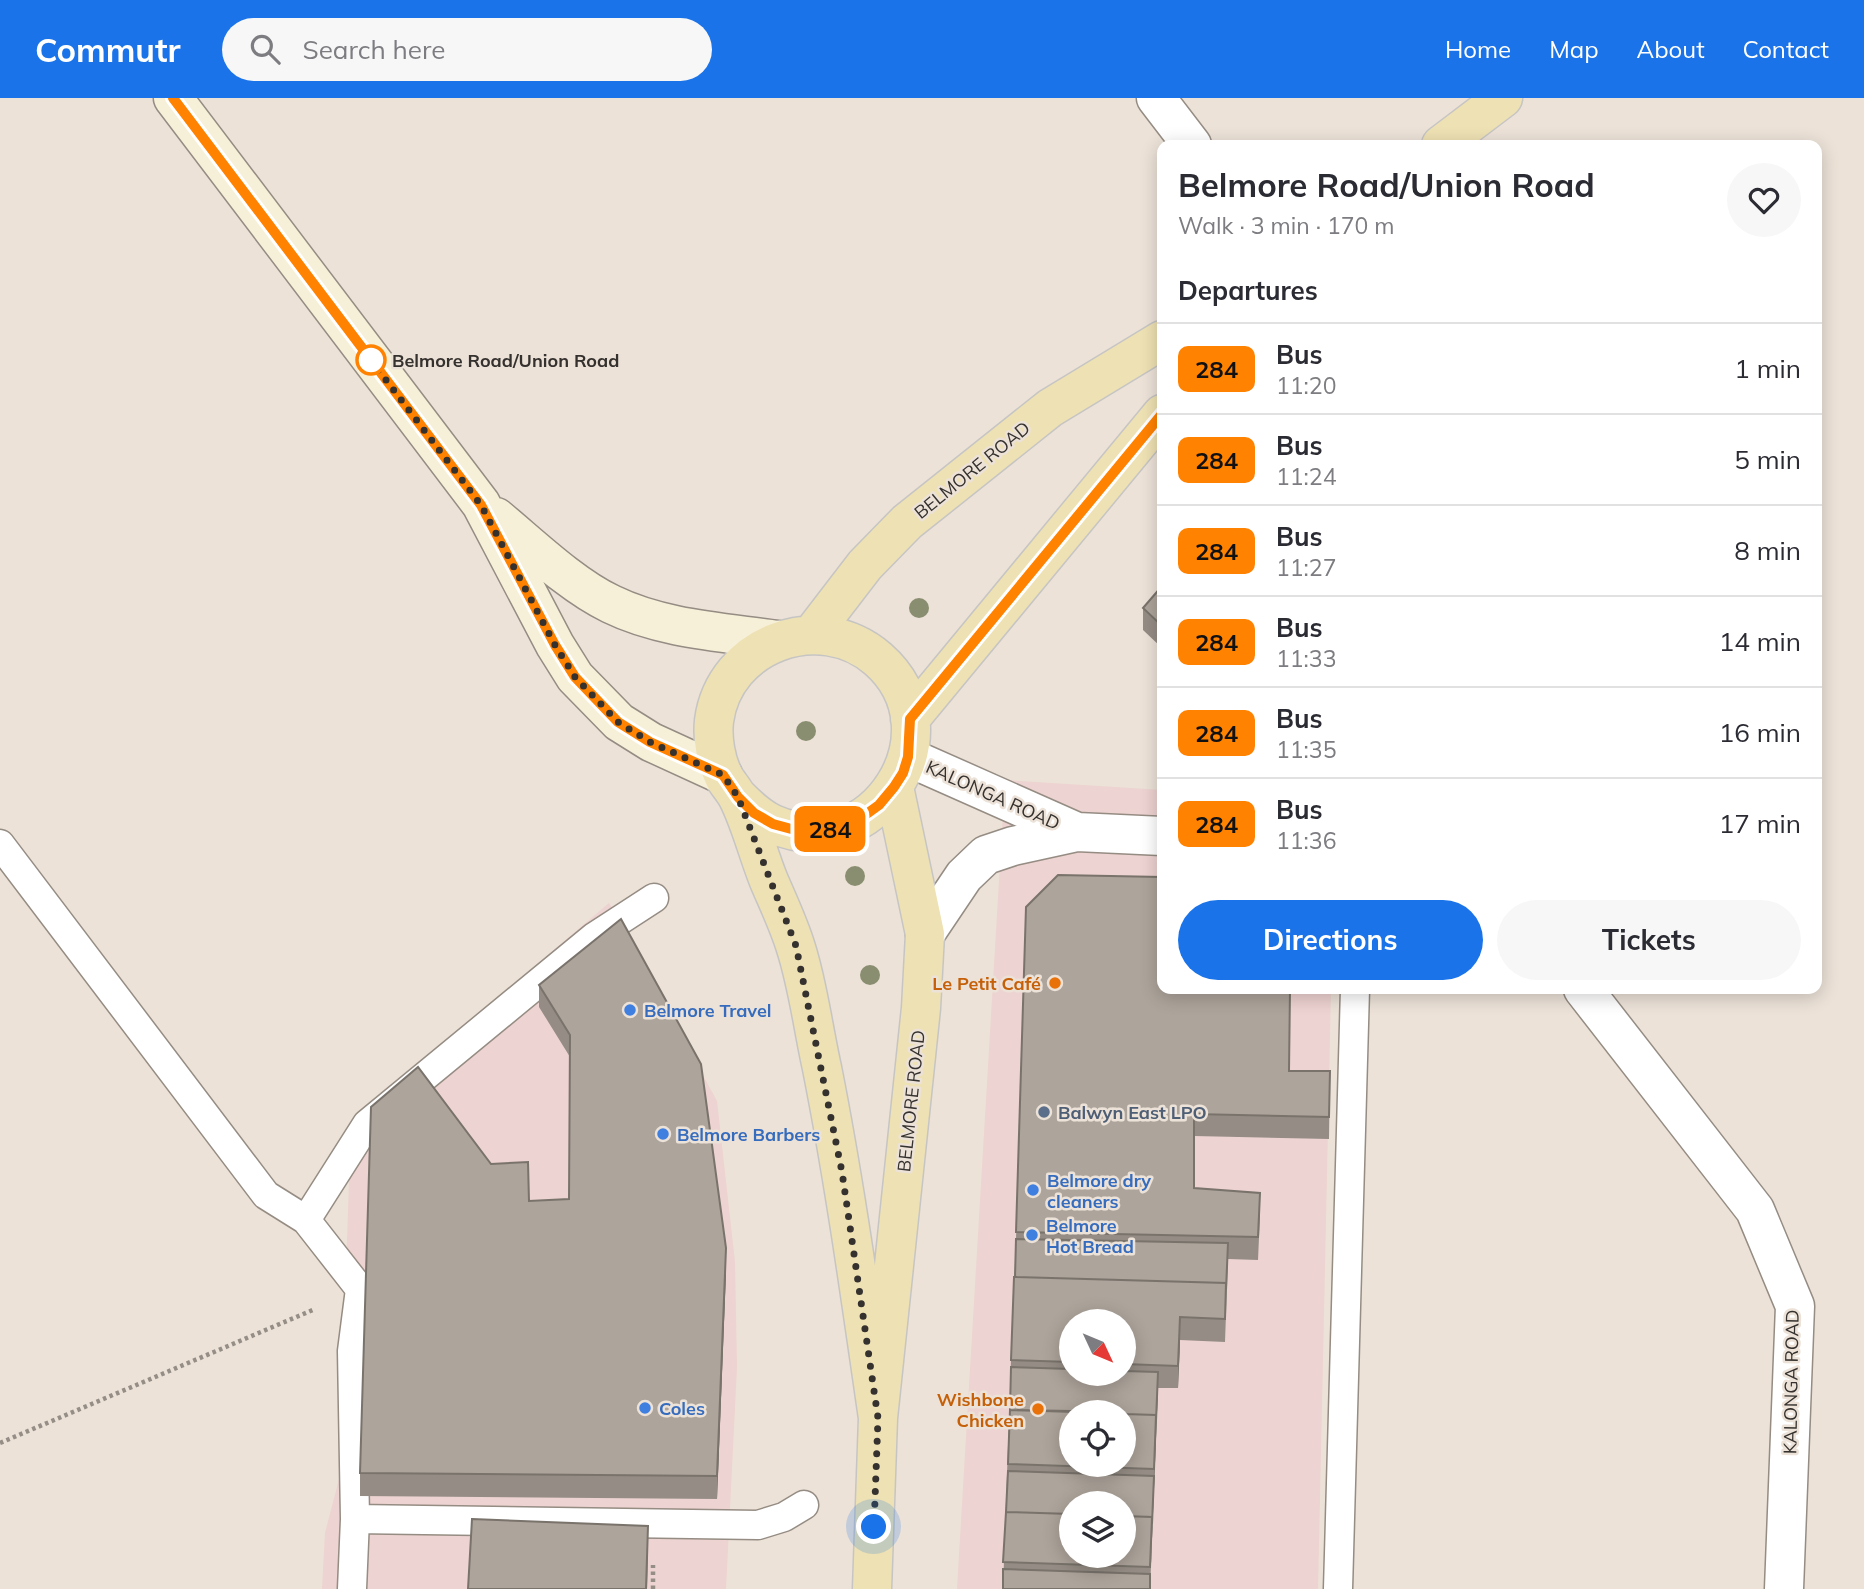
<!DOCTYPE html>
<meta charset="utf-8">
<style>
:root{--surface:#fff;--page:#f7f7f7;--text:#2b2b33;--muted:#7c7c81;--line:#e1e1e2;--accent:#1a73e8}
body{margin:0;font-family:Mulish,sans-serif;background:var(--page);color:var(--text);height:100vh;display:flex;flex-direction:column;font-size:26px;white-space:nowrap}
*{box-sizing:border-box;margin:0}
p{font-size:23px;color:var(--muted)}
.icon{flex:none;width:38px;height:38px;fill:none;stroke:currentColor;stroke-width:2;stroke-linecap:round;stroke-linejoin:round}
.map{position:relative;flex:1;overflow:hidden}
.drawer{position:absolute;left:1157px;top:42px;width:665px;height:854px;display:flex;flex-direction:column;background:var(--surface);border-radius:14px;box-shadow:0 4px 18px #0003}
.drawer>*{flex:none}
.badge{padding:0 14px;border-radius:10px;font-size:24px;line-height:46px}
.needle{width:46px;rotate:134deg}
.controls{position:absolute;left:1059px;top:1211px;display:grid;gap:14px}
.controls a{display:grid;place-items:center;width:77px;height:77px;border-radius:50%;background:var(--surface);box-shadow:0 4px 18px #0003;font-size:35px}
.you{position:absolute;width:35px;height:35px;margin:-18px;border:5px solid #fff;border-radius:50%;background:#1a73e8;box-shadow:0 0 0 10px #1a73e833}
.map>.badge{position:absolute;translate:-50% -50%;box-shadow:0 0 0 4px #fff}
h2{padding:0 21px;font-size:26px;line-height:63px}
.round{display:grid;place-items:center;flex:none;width:74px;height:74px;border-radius:37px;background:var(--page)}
.headline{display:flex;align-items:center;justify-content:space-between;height:119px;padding:0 21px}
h1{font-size:33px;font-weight:700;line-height:52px}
.button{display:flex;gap:14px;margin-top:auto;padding:14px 21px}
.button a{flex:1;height:80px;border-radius:42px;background:var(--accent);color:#fff;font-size:28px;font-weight:700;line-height:80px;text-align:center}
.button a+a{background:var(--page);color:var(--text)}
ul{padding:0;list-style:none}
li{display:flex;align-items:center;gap:21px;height:91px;padding:0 21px;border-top:2px solid var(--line)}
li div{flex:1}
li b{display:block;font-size:26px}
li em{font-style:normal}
li .badge{min-width:77px;font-weight:700;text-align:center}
header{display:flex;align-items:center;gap:42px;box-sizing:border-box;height:98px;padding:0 35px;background:var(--accent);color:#fff}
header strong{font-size:33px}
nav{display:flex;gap:38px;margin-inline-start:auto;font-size:24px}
.search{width:490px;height:63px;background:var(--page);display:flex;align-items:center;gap:18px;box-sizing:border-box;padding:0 24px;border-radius:38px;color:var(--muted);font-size:26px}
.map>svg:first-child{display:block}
.commercial{fill:#edd3d1;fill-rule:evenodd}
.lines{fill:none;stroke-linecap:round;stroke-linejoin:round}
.service-casing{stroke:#958c83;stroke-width:31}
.minor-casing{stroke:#958c83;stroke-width:41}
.secondary-casing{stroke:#958c83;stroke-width:41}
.primary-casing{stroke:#c6c5c4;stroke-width:41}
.path{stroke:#958e87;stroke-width:4.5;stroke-dasharray:3.5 3.5;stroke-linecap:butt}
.service{stroke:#fff;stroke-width:28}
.minor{stroke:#fff;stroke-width:38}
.secondary{stroke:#f7f0d9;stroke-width:38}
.primary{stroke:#eee1b3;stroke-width:38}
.tree{fill:#8a8e70}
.wall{fill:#958d85;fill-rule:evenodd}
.shaded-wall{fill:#79736c}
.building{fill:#ada49b;stroke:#79736c;stroke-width:2}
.line-casing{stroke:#fff;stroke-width:16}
.line{stroke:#ff8200;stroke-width:10}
.walk{stroke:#35312e;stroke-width:7;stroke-dasharray:0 12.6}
.stop-dot{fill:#fff;stroke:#ff8200;stroke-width:3.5}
.food-dot{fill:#e8710a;stroke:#ece2d8;stroke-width:2.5}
.shop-dot{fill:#3f7fe0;stroke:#ece2d8;stroke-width:2.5}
.service-dot{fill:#5c6f8a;stroke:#ece2d8;stroke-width:2.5}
.labels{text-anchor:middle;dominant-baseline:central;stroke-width:5;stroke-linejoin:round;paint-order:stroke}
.stop-label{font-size:18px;font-weight:bold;fill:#35312e;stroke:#ece2d8;text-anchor:start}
.street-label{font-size:18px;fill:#35312e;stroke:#ece2d8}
.food-label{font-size:18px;font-weight:bold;fill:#c56008;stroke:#ece2d8;text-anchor:end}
.shop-label{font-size:18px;font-weight:bold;fill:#366cbe;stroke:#ece2d8;text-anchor:start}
.service-label{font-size:18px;font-weight:bold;fill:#4e5e75;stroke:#ece2d8;text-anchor:start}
</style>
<header>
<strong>Commutr</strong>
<div class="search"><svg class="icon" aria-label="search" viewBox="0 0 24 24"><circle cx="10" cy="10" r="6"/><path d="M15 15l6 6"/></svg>Search here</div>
<nav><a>Home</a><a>Map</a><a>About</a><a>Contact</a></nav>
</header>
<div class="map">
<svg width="1864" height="1491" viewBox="0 0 1864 1491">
<rect width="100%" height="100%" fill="#ece2d8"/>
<path class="commercial" d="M1005,682l157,10v199h169l-13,600h-361zM1071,1223h53v53h-53zM1071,1314h53v53h-53zM1071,1405h53v53h-53z
M609,805l108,198 18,161 2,105 -11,222h-404l3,-56 14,-54 12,-356z"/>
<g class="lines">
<defs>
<path id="service" d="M0,746l266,351 40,25 54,69 -8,62 3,168
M306,1122l61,-96 227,-187 60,-39
M352,1491l3,-70 403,6 26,-8 20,-12
M1338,1491l17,-600"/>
<path id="minor" d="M1156,0l36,47
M908,659l169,75
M925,836l39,-58 22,-21 27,-9 64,-14 85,4
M1583,891l172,221 40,96 -11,283"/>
<path id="secondary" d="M173,0l308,406 74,141 20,32 44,45 32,20 72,33
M496,419c34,28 75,68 115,87 51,25 111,28 167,36"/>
<path id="primary" d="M1441,47l62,-47
M812,536l53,-69 42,-43 143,-114 112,-68
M910,621l252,-305
M738,699c10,10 21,21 35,27 100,44 188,-92 105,-165 -59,-51 -154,-15 -164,62 -2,18 2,40 10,56 4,7 10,13 14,21 13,26 20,56 31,83 9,21 19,42 26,64 13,39 18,83 27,123 23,116 39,233 56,350
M872,1491l6,-171 43,-410 4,-74 -31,-147"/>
</defs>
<use href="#service" class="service-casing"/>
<use href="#minor" class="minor-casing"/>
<use href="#secondary" class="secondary-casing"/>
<use href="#primary" class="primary-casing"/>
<path class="path" d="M0,1345l315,-134
M653,1491v-24"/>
<use href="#service" class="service"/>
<use href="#minor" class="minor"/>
<use href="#secondary" class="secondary"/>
<use href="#primary" class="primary"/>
</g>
<g class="tree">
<circle cx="919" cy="510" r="10"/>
<circle cx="806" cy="633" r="10"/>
<circle cx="855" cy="778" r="10"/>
<circle cx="870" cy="877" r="10"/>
</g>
<path class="wall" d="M1162,488v62l-19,-18v-22z
M1026,809l263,164h41l-1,68 -135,-3v52l66,27 -2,45 -30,-1 -3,83 -45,-2 -2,48h-20l-8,201h-147l8,-229 5,-121zM1071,1223h53v53h-53z
M539,887l187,286 -9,228 -357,-3v-23l131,-309 38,37 40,-2 1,-142 -31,-50z"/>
<path class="shaded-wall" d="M726,1150v23l-9,228v-23z
M1180,1219v23l-2,48v-22z
M1158,1274v16l-8,201 4,-120z
M648,1428v23l-1,40h-1z"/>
<path class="building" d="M1162,488v40l-19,-18z
M1058,777l104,2v112h128l-1,82h41l-1,46 -135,-3v74l66,5 -2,44 -242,-5 10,-325z
M621,821l80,145 25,184 -9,228 -357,-3 11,-366 47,-40 73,97 37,-2 1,39 40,-2 1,-164 -31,-50z
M1016,1141l212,4 -2,47v-7l-211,-6z
M1014,1179l212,6 -1,36 -45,-2 -2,49 -54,-2v-43h-53v41l-60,-2z
M1011,1269l60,2v5h53v-3l34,1 -2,49v-6l-32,-1v-2l-114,-2z
M1010,1312l66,2h-5v53h53v-51l32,1 -2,54 -146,-5z
M1008,1373l146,5 -2,48v-7l-28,-1v-13h-53v11l-65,-2z
M1006,1414l65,2v42h53v-40l28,1 -2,50 -147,-5z
M472,1421l176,7 -2,63h-178z
M1003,1471l147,5v15h-147z"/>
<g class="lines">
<defs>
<path id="line" d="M173,0l308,407 74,140 20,32 43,45 32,20 73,33 15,22 16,16 19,11 22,6 23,1 22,-3 21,-10 18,-13 15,-18 9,-14 5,-16 2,-38 252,-305"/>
</defs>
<use href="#line" class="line-casing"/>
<use href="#line" class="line"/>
<path class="walk" d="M371,262l-4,-5 114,150 74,140 20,32 43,45 32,20 73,33 15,22 58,149 46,226 36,246 -4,109"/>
</g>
<circle class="stop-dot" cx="371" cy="262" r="14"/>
<g class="food-dot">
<circle cx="1055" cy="885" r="7"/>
<circle cx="1038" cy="1311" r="7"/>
</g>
<g class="shop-dot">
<circle cx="630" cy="912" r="7"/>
<circle cx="663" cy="1036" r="7"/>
<circle cx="1033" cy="1092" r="7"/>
<circle cx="1032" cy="1137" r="7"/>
<circle cx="645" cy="1310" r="7"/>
</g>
<circle class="service-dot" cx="1044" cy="1014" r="7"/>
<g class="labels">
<g class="stop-label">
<text x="392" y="262">Belmore Road/Union Road</text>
</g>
<g class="street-label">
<text transform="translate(972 372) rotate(-39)">BELMORE ROAD</text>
<text transform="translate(993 697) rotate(24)">KALONGA ROAD</text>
<text transform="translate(911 1003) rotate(-84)">BELMORE ROAD</text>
<text transform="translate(1791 1284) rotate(-89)">KALONGA ROAD</text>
</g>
<g class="food-label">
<text x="1041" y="885">Le Petit Café</text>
<text x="1024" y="1301">Wishbone<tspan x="1024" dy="21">Chicken</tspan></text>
</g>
<g class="shop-label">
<text x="644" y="912">Belmore Travel</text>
<text x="677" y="1036">Belmore Barbers</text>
<text x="1047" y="1082">Belmore dry<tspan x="1047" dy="21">cleaners</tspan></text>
<text x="1046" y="1127">Belmore<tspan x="1046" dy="21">Hot Bread</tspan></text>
<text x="659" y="1310">Coles</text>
</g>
<g class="service-label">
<text x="1058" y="1014">Balwyn East LPO</text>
</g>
</g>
</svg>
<div class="controls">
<a><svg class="needle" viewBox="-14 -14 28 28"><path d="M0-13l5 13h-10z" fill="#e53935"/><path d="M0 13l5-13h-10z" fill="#7c7c81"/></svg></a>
<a><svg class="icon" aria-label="locate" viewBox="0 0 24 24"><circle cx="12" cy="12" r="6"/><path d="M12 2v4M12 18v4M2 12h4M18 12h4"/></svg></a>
<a><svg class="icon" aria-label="layers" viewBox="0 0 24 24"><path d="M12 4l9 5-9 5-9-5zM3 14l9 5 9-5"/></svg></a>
</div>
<div class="you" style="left:874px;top:1429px"></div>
<b class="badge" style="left:830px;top:731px;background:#ff8200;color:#111">284</b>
<section class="drawer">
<div class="headline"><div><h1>Belmore Road/Union Road</h1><p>Walk · 3 min · 170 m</p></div><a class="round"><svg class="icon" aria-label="heart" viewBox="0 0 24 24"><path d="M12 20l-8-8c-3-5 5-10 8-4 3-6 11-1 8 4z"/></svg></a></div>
<h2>Departures</h2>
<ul>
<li><span class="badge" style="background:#ff8200;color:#111">284</span><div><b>Bus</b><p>11:20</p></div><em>1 min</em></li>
<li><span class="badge" style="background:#ff8200;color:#111">284</span><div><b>Bus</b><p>11:24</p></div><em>5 min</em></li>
<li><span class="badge" style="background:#ff8200;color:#111">284</span><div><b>Bus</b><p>11:27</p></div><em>8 min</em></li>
<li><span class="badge" style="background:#ff8200;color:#111">284</span><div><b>Bus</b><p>11:33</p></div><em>14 min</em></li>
<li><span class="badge" style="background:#ff8200;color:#111">284</span><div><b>Bus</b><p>11:35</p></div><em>16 min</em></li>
<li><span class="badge" style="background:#ff8200;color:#111">284</span><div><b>Bus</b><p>11:36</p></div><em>17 min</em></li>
</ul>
<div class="button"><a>Directions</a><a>Tickets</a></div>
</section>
</div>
